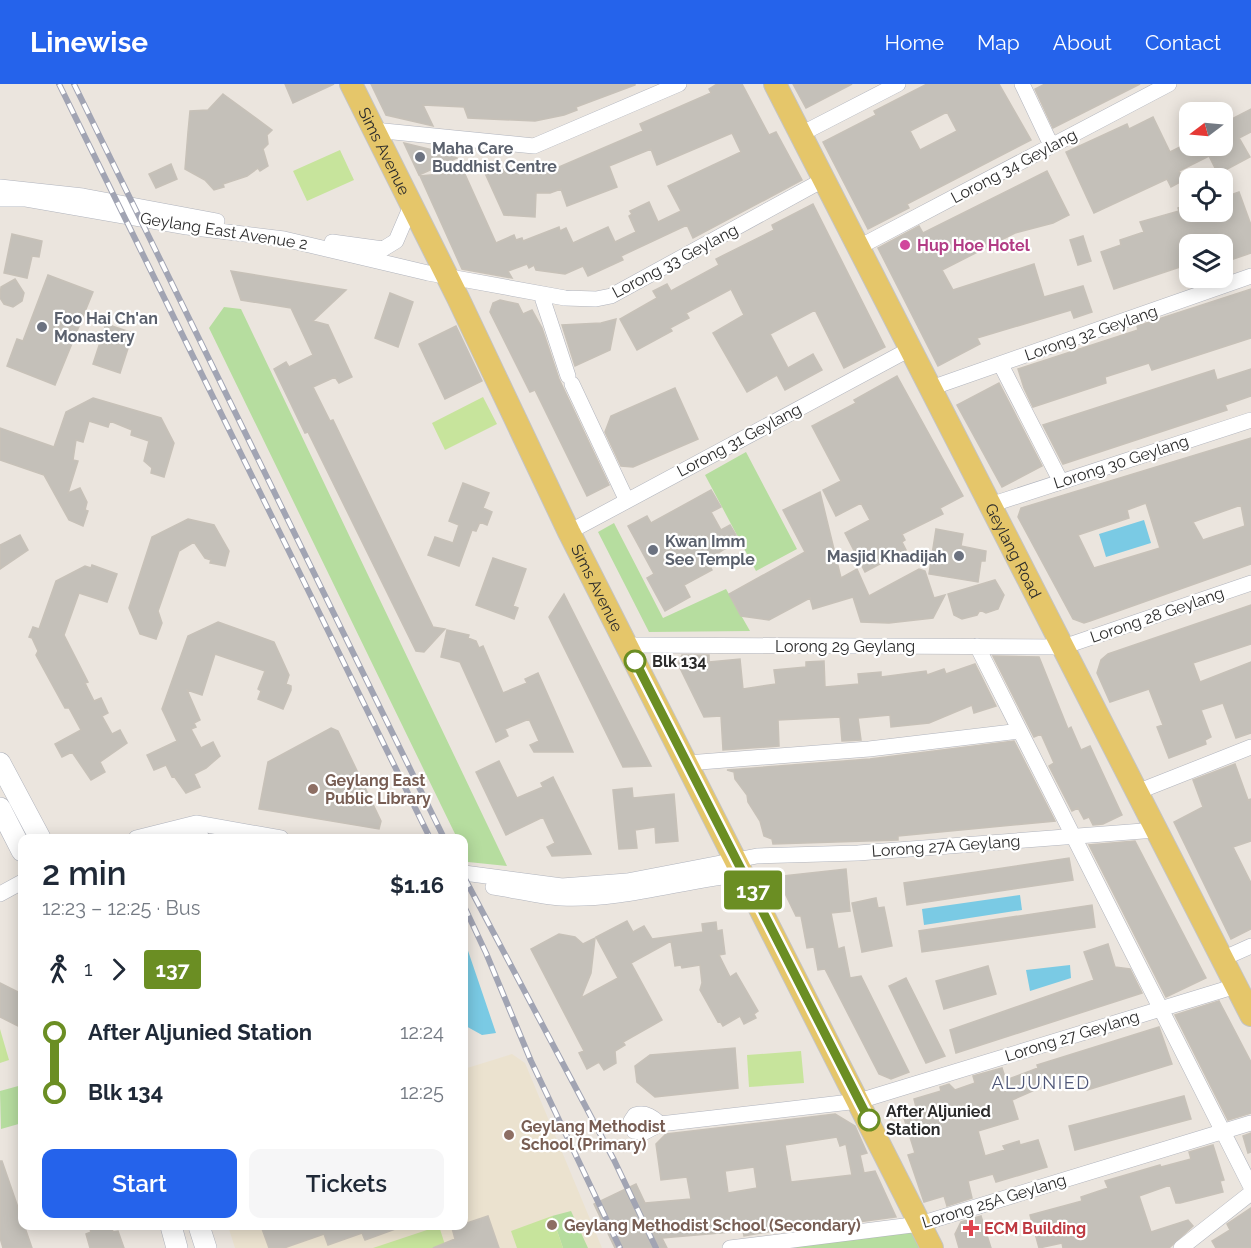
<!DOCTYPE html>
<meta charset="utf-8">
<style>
:root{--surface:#fff;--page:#f6f6f7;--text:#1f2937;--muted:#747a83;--accent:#2563eb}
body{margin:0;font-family:Raleway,sans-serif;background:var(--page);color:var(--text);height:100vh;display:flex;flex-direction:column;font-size:22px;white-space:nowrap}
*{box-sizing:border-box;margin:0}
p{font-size:20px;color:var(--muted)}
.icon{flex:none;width:33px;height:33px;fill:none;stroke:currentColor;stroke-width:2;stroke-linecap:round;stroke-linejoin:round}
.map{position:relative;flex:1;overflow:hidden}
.details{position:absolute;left:18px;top:750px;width:450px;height:396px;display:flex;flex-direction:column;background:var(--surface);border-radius:12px;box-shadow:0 3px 15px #0003}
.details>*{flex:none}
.badge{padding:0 12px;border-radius:4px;font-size:21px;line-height:39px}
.needle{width:39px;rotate:254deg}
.fabs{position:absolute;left:1179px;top:18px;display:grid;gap:12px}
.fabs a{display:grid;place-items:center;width:54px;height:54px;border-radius:12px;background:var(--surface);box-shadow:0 3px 15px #0003;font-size:30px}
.map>.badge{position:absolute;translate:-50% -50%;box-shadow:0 0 0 3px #fff}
.legs{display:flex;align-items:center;gap:9px;height:66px;padding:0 24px;font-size:20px}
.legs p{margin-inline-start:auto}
.head{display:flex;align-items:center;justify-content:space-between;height:102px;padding:0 24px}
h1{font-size:33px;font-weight:600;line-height:45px}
.action{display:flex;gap:12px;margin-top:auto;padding:12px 24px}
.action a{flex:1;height:69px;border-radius:12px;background:var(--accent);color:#fff;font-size:24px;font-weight:600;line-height:69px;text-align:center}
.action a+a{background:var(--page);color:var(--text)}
ul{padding:0 24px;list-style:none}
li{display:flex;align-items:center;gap:21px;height:60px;font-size:22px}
li i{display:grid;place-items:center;width:9px;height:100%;margin:0 8px;background:currentColor}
li i::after{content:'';width:15px;height:15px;margin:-8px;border:4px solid;border-radius:50%;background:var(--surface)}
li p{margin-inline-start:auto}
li:first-child i{background:linear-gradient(#0000 50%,currentColor 0)}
li:last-child i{background:linear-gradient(currentColor 50%,#0000 0)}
header{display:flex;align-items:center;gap:36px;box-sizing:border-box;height:84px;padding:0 30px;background:var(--accent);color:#fff}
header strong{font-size:28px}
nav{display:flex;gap:33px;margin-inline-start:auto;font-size:21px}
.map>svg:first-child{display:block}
.education{fill:#ebe2cf}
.green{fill:#b6dd9f}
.pitch{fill:#c7e49c}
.water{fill:#7acae4}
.building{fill:#c4c0b9;stroke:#c7c1b8;stroke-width:1.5;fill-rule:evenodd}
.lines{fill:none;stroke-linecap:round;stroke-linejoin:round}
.street-casing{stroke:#b1b4bd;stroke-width:16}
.secondary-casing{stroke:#b1b4bd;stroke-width:22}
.primary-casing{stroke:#c4c4c4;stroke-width:24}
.street{stroke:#fff;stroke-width:15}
.secondary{stroke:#fff;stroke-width:21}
.primary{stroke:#e5c66a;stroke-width:22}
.rail-casing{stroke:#a1a4b3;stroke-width:6}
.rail{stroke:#fff;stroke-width:4;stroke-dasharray:11;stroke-linecap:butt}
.line-1-casing{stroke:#fff;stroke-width:14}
.line-1{stroke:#6b8e23;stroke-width:9}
.worship-dot{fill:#6b7280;stroke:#fff;stroke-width:2}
.hotel-dot{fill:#d1479c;stroke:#fff;stroke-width:2}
.stop-1-dot{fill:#fff;stroke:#6b8e23;stroke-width:3}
.education-dot{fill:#8d6e63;stroke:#fff;stroke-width:2}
.health-dot{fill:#e0444e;stroke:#fff;stroke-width:2}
.labels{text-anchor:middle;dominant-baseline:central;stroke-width:4.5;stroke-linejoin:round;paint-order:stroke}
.worship-label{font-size:16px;font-weight:bold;fill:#5b616d;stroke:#fff;text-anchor:start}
.street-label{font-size:16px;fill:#2b2b2b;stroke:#fff}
.hotel-label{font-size:16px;font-weight:bold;fill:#b23c85;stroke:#fff;text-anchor:start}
.stop-label{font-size:16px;font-weight:bold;fill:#2b2b2b;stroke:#fff;text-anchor:start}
.education-label{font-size:16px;font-weight:bold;fill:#785e54;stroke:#fff;text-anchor:start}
.health-label{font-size:16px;font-weight:bold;fill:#be3a42;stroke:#fff;text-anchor:start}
.neighbourhood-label{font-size:18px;letter-spacing:1.5px;fill:#4f5778;stroke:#fff}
</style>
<header>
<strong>Linewise</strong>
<nav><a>Home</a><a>Map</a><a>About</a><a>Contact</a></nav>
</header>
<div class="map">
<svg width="1251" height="1164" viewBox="0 0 1251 1164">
<rect width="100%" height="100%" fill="#ebe5de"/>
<path class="education" d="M512,970l13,9 77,185h-367l-7,-22h236v-157z"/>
<path class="green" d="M224,223l17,2 266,557 -39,-4 -4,-10v-14h-7l-248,-510z
M746,368l51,97 -41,22 -51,-96z
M614,439l49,95 63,-29 24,42 -101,1 -51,-100z
M22,1001v38l-21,6 -1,-38z
M571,1127l17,37h-25l-11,-32z
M920,1140l12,24h-179z"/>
<path class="pitch" d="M340,66l14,30 -47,21 -14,-30z
M483,313l14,27 -52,26 -13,-27z
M0,945l9,31 -9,3z
M801,967l3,32 -55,4 -2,-32z
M552,1132l11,32h-46l-6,-17z
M439,1142l7,22h-73z"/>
<path class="water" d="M1144,436l7,23 -45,14 -7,-23z
M1020,811l2,15 -98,15 -2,-16z
M464,855l32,94 -14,2 -18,-10z
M1070,881l1,13 -41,13 -4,-21z"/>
<path class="building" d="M285,0h49l-41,19z
M371,0h264v1l-59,22 1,3 -13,5 -29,6 -67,-3 -4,-11 -41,-2 10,21 -47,-11z
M717,0h25l27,51 7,-3 26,48 -109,58 -6,-13 -66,31 2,4 -35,16 -5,-10 -18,8 -29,-4 -2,-5 -5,3 -2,-4 -19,7 4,7 -50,-9 -42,-93 44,-4 32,71 18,-8 2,5 6,-2 1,3 36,-14 1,4 6,-3 7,15 35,-16 7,15 21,-10 -7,-16 3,-2 -2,-3 19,-9 9,20 23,-11 -13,-25 73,-34 -9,-19 -75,32 -6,-16 -42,17 8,21 -50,19 -6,-17 -11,4h-14l-1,24 -31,-2 -20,-44 67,-5 1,4 91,-39 -3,-7 71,-31 -2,-4z
M793,0h59l-46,24z
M927,0h72l32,56 -124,64 2,4 -41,21 -45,-87 53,-27 -2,-4zM947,28l10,19 -37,19 -10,-19z
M1045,0h95l-87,44 -18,-39z
M223,10l49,36 -5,5 1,9 -5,5 5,17 -8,5 -2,-3 -11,8 -24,8 1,3 -10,3 -9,-10 -20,-11 3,-37 2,-21 18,-1z
M1222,21l8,15 21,-11v23l-12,6 11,19 -32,17 -9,-18 -30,15 5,9 -13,7 -4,-8 -73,34 -28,-61 61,-28 2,5 24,-12 17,35 20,-10v4h32z
M404,59l37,9 16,6 -38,17z
M171,80l6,15 -21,9 -7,-14z
M1047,87l22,44 -16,8 -38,10 -73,37 11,20 81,-26 10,33 39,-11 9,26 -18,6 -3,-8 -94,28 3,6 -42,22 -60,-118 41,-22 4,7z
M1239,108l12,33v28l-29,10v-19h-43l7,21 -72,24 -13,-37 20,-7 -1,-5 24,-8 -4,-10 39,-11 -1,-3 12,-4v8h32v-14z
M813,120l72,143 -41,21 -29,-58 -45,24 18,34 25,-14 9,16 -37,20 -8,-15 -30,17 -34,-59 31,-18 -13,-26 -45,24 3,5 -19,10 2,3 -35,19 -17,-31 37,-21 -4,-7 14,-7 4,7 48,-26 -3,-6 58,-29 -2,-5z
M12,150l30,7 -3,16 -7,-1 -5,22 -23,-5z
M1083,152l8,25 -13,4 -8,-25z
M231,187l115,19 -33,31 15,4 24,52 -13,6 -4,-6 -22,10 17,34 3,-1 100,207 12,2 -21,23 -8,-1 -108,-219 -3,1 -31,-64 12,-7 3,5 24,-12 -22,-47 -50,-8z
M48,191l45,17 -38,93 -48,-19 10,-27 6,2z
M15,195l9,14 -2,8 -9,6 -9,-3 -4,-6 1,-11z
M1251,205v49l-99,32 -3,-7 -44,14 1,6 -73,24 -9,-19 -6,-19 120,-39 -1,-4z
M390,209l23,9 -15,45 -23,-9z
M500,216l18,4 5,10 9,-4 10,18 17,51 50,106 -22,11 -52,-106 -5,2 -40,-80 3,-9z
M616,235l-6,31 -35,16 -13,-41 39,-2z
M106,240l27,9 -13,40 -27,-9z
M456,242l26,55 -37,18 -26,-55z
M1251,285v27l-26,9 2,5 -164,54 -20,-39 171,-55 3,10z
M897,292l66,120 -23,12 3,6 -41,20 3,6 -3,2 4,8 -41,22 -20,-39 25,-13 -9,-17 -25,13 -13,-26 18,-9 -29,-55 44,-23 -2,-3z
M999,299l43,83 -40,21 -45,-82z
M675,304l23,51 -65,28 -12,-1 -16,-34 6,-16z
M93,314l68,20 13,25 -10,34 -13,-4 1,-5 -8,-7 5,-20 -18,-6 1,-5 -22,-9 -2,6 -19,-6 -6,21 -7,-2 -3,20 5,1 -10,32 12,-5 7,14 -2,8 3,1 -5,15 -14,-6 -25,-45 -44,-15v-32l54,19 12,-35z
M1251,354v126l-161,57 -6,2 -11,-4 -55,-102 3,-9zM1146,419l14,45 -66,20 -16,-33 51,-17 -2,-8zM1241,421l4,21 -42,14 -10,-18z
M463,399l26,10 -6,15 9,4 -5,13 -7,-3 -4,9 -4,-1 -13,36 -31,-11 7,-18 18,6 6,-18 -10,-4z
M711,406l10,17 -10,5 10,18 9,-5 9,15 -29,18 2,3 -4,2 4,7 -28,15 6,12 -25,14 -18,-33 7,-4 -26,-48 19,-10 4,7z
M820,408l21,86 16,-9 12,27 50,-27 6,2 9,27 11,-3 -12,23 -44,5 -28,-1 -8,-25 -40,12 -3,-11 -41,22 -28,-4 -12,-22 76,-42 -22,-42z
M188,435l26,6 15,26 -4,15 -15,-3 1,-3 -6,-2 -11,-16 -15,9 -21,60 4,12 -6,16 -16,-5 -11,-26 23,-71z
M936,445l27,5 -2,12 25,5 -1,10h-4l-3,21 -49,-8z
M20,451l8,15 -28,19v-24z
M493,474l33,11 -13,37 5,2 -4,11 -38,-14z
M92,481l25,9 -10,28 -28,-9 -15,42 24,47 -3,1 9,18 7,-3 7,15 -6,3 10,18 8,-4 7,13 -27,19 5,10 -14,8 -19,-28 -10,5 -7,-13 26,-14 -12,-22h-4l-29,-53 2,-4 -6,-13 -3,-1 4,-10 6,2 17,-48 29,-15 6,2z
M995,496l9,15 -6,14 -12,4 -6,-3 -3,5 -15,4 -8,-4 -6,-21z
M564,510l56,111 31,61 -28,1 -74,-150z
M1251,521v39l-58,19 7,19 51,-20v71l-15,5 -13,-35 -22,7 10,27 -6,3 1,4 -37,14 -12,-31 6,-2 -14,-36 -39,13 -13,-29 4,-13 7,-6z
M218,538l56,20 15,33 -3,9 5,2v4l-8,19 -25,-10 3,-8 -3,-2 7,-18 -50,-17 -13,41 -15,-5 13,30 -6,3 2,4 -5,2 10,19 12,-6 7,14 -14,12 -12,6 6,13 -14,6 -12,-17 -2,1 -6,-12 -12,5 -7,-15 30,-14 -15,-32 26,-73z
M447,546l22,5 -1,3 8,3 3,7 4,-2 20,47 24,-10 -2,-4 13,-6 35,79h-39l-4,-7 9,-4 -10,-22 -24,10 3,7 -12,6 -36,-80 -19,-5z
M682,571h27v7l31,-3 3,30 33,-5 -2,-14 32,-3v-5l18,-1 1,26 34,-3 -1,-10 23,-2v5l45,-6 1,4 17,-6 2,5 29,-10 21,42 -22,7 -2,-8 -43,18 -38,4 -1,-12 -32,3 3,22 -19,1 -2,-24 -62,3 1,26 -56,4 -2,-34 -17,1 -26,-53z
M993,572l46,1 29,72 3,-2 10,23 9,-4 32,69 -19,9 -10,1 -4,-8 -5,2 -6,-11 -6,3 -23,-45 5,-3 -13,-29 -7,3z
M331,644l7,3 43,90 -2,8 -120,-20 9,-47z
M1014,657l41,80 -157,15v4l-125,4 -1,-5 -8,-3 -4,-15 -12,-19 -1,-7 -12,-16 -1,-7 -7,-2 143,-11z
M499,677l18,37 26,-11 -2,-4 12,-6 38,77 -39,2 -5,-9 8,-4 -12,-26 -37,18 -30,-63z
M1235,680l13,36 3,-1v42l-18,6 18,36v46l-20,10 -57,-117 29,-15 -10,-27z
M632,704l1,10 41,-4 4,47 -22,2 -1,-16 -20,3 2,18 -18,1 -6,-59z
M1135,757l71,137 -40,19 -77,-152z
M1069,774l4,22 -166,25 -3,-22z
M846,785l4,42 -19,2 7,36 6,-2 6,31 11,-2 48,96 -18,7 -12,-5 -54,-105 -7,1 -4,-23 -7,1 -6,-32h-5l-16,-33 3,-7z
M876,814l2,10 6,-1 8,39 -30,6 -10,-49z
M1092,821l3,22 -173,25 -3,-21z
M627,837l6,11 11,-6 8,13 51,-7 -1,-8 14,-2 1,9 5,-1 3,24 -6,1 11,22 6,-4 22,38 -4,3 2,4 -12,6 -4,-8 -17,10 -3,-5 -2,1 -18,-32 2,-7 -2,-18 -18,3 -1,-3 -6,1 -4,-25 -40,22 31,57 -39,22 2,3 -10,6 1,12 -12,7 -5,-8 -12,7 -8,-16 5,-2 -53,-102 28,-15 16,3 8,7 12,-6 -4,35 -10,25 37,-20 -22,-41z
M1108,860l7,23 15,2 12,24 -186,60 -6,-23 144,-50 -10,-28z
M988,882l8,28 -52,15 -8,-28z
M906,894l39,78 -19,7 -5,-10 -32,-67z
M0,899l22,11v34l-22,-11z
M1219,917l32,61v51l-23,7 -53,-105z
M1159,943l13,37 -85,26 -5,-15 -45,14 -25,11 6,19 -40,12 7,25 20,-6 -2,-4 16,-5 1,4 18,-5 9,27 -51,15 -3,-8 -25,7 4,17 -25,8 -3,-10 -20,6 -16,-47 7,-2 -12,-38 14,-4 -3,-12 27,-8 -1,-4 9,-3 6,6 20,-7 -2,-7 29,-8 4,12 32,-12 -1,-3z
M735,964l3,40 -83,9 -18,-15 -2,-16 15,-11z
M1184,1012l7,23 -116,31 -6,-24z
M835,1030l20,12 12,27 -7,2 4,18 11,-2 21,46 -60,8v-5l-92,16 -1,-5 -81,7 5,10h-52l-21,-44 42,-20 9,19 46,-4 -4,-22 -26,3 -5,-36 10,-10zM837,1053l3,9 6,-2 6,31 -61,7 -6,-37zM754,1083l3,21 -29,5 -3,-22z
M1251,1049v19l-3,1 -5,-17z
M1213,1061l11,35 -4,1 3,11 -43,11h-4l-6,-18 -31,11 12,36 37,-12 5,6 -24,22h-106l-1,-5 -23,5 -9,-33 52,-14 -1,-4 27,-9 -3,-7 55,-16 1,2 30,-8 -2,-7z
M0,1077h2l30,87h-29l-3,-10z
M1251,1124v40h-35l-4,-7 18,-11 -3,-6z
M488,1132l11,32h-66l22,-9 -3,-11z
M981,1132l10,32h-32l-4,-14 6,-12z
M89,1142h22l2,6 5,-1 6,17h-34l-4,-14 5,-2z
M261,1142h139l1,1 -36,13 -3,-7 -34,12 -4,-11 -40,14h-15z"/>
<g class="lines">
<defs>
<path id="street" d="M1022,0l29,61
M374,46l160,16 145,-62
M801,50l97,-50
M0,103l83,9 134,25
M0,115h26l161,28 97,12 144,34 137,25 31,1 15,-3 212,-116
M332,158l51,7 13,-8 15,-35
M859,163l310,-163
M541,210l27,82
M1001,281l60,117
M572,300l55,117
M931,304l320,-112
M990,421l261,-85
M569,448l341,-183
M627,561l436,2 188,-64
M977,562l274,541
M687,679l182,-14 151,-18
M1137,708l114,-45
M136,754l60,-15 85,15
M187,754h15
M464,789l98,13 65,-5 130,-25 101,-3 298,-23
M493,803c22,3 46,10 68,11 63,3 122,-18 184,-24
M0,810l22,-12
M1222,875l29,-13
M660,1040c-7,-7 -14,-12 -25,-9l-4,6 3,10 9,2 17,-9 199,-23 377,-115
M730,1164l190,-24 331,-101
M1181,1164l70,-55"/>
<path id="secondary" d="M0,679l40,75
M0,724l22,43
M171,1142l6,22
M199,1142l7,22"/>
<g id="primary">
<path id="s1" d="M351,0l107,214 111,234 363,716"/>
<path id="s2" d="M775,0l476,931"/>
</g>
</defs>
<use href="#street" class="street-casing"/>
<use href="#secondary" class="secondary-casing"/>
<use href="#primary" class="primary-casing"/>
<use href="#street" class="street"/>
<use href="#secondary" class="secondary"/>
<use href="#primary" class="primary"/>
<defs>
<path id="rail" d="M59,0l371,754
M74,0l370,754
M464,793l150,283 42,88
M464,822l22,47 45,108 89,187"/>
</defs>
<use href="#rail" class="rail-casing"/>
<use href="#rail" class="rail"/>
</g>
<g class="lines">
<defs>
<path id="line-1" d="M635,577l234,459"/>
</defs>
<use href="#line-1" class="line-1-casing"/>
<use href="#line-1" class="line-1"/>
</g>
<g class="worship-dot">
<circle cx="420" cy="73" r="6"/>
<circle cx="42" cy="243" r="6"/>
<circle cx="653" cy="466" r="6"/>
<circle cx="959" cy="472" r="6"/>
</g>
<circle class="hotel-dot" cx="905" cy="161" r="6"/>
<g class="stop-1-dot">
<circle cx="635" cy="577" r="10"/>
<circle cx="869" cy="1036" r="10"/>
</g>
<g class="education-dot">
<circle cx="313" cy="705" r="6"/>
<circle cx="509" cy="1051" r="6"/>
<circle cx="552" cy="1141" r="6"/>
</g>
<path class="health-dot" d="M968 1135h6v6h6v6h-6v6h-6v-6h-6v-6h6z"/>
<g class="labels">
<g class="worship-label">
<text x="432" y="64">Maha Care<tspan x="432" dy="18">Buddhist Centre</tspan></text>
<text x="54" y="234">Foo Hai Ch'an<tspan x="54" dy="18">Monastery</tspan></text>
<text x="665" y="457">Kwan Imm<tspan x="665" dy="18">See Temple</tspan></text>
<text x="947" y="472" text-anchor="end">Masjid Khadijah</text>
</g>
<g class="street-label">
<text stroke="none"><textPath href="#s1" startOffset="75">Sims Avenue</textPath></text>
<text transform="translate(1014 82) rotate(-28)">Lorong 34 Geylang</text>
<text transform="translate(224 147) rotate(9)">Geylang East Avenue 2</text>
<text transform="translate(675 177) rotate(-28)">Lorong 33 Geylang</text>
<text transform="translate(1091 249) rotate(-19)">Lorong 32 Geylang</text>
<text transform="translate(739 356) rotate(-28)">Lorong 31 Geylang</text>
<text transform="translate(1121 378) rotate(-18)">Lorong 30 Geylang</text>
<text stroke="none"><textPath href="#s2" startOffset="524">Geylang Road</textPath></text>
<text stroke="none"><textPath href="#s1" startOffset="561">Sims Avenue</textPath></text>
<text transform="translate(1157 531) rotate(-19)">Lorong 28 Geylang</text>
<text x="845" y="562">Lorong 29 Geylang</text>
<text transform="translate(946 762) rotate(-4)">Lorong 27A Geylang</text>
<text transform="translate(1072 952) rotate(-17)">Lorong 27 Geylang</text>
<text transform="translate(994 1117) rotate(-17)">Lorong 25A Geylang</text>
</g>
<g class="hotel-label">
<text x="917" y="161">Hup Hoe Hotel</text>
</g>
<g class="stop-label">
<text x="652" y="577">Blk 134</text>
<text x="886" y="1027">After Aljunied<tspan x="886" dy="18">Station</tspan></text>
</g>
<g class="education-label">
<text x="325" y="696">Geylang East<tspan x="325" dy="18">Public Library</tspan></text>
<text x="521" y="1042">Geylang Methodist<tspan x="521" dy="18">School (Primary)</tspan></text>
<text x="564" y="1141">Geylang Methodist School (Secondary)</text>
</g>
<g class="health-label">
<text x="984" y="1144">ECM Building</text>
</g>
<g class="neighbourhood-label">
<text x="1041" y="998">ALJUNIED</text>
</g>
</g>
</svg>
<div class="fabs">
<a><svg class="needle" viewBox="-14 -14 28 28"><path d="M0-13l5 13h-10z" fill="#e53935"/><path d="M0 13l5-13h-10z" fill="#747a83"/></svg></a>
<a><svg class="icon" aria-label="locate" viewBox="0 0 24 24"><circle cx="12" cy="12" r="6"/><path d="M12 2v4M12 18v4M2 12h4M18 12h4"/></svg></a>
<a><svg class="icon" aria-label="layers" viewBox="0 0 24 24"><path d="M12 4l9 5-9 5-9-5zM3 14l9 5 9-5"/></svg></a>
</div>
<b class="badge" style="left:753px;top:806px;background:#6b8e23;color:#fff">137</b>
<section class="details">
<div class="head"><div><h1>2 min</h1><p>12:23 – 12:25 · Bus</p></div><b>$1.16</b></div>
<div class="legs"><svg class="icon" aria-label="walk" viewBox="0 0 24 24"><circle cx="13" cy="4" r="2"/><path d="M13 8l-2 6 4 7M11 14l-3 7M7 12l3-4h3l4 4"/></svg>1<svg class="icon" aria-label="forward" viewBox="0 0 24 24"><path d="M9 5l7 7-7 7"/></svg><b class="badge" style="background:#6b8e23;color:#fff">137</b></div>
<ul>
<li><i style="color:#6b8e23"></i><b>After Aljunied Station</b><p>12:24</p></li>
<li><i style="color:#6b8e23"></i><b>Blk 134</b><p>12:25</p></li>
</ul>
<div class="action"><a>Start</a><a>Tickets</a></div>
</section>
</div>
